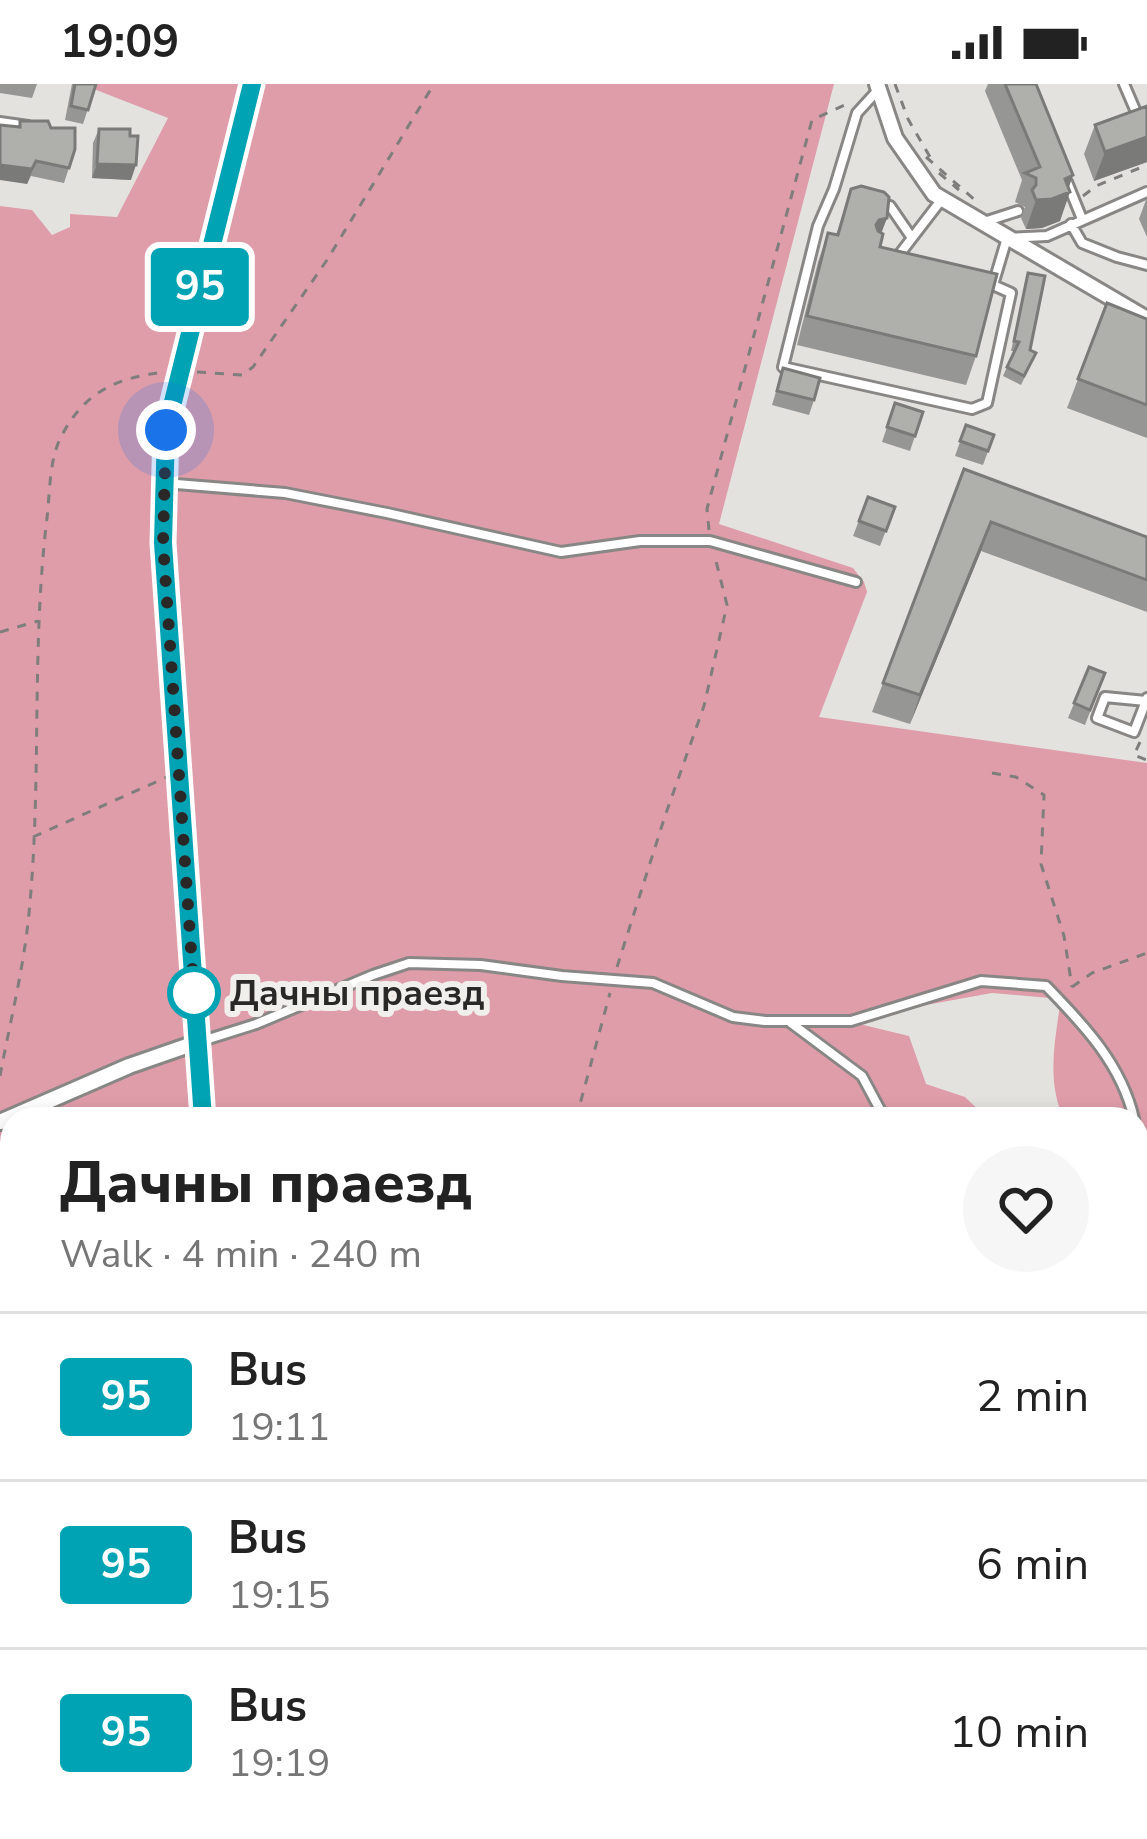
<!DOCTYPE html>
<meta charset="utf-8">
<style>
:root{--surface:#fff;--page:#f6f6f6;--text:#222;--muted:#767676;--line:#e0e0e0}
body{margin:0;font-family:"Nunito Sans",sans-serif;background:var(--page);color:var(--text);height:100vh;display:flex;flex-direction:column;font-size:45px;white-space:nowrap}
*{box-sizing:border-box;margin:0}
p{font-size:39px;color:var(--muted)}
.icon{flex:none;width:66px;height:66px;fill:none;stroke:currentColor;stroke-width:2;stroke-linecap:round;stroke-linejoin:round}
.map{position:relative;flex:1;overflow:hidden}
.side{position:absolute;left:0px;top:1023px;width:1149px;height:732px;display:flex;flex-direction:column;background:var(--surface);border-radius:36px 36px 0 0;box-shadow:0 6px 18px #0003}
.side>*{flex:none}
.badge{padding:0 24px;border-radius:9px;font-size:42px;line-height:78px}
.you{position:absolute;width:60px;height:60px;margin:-30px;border:9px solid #fff;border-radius:50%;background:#1a73e8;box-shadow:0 0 0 18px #1a73e833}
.map>.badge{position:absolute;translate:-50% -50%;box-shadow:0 0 0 6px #fff}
.round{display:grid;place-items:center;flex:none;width:126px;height:126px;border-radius:63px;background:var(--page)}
.head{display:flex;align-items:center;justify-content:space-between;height:204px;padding:0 60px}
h1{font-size:57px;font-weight:800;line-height:90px}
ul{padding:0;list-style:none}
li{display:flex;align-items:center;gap:36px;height:168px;padding:0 60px;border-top:3px solid var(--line)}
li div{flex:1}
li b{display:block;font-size:45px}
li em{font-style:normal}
li .badge{min-width:132px;font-weight:700;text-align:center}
.status{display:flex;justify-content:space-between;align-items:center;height:84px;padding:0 60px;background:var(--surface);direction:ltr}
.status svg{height:33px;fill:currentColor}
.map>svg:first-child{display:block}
.forest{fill:#df9da9;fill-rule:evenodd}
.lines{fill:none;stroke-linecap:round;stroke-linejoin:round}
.lane-casing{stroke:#898785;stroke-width:14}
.street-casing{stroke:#898785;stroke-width:20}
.secondary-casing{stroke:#898785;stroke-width:24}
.path{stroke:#7f7e7c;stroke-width:3;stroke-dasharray:9 9;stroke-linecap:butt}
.lane{stroke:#fff;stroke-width:8}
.street{stroke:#fff;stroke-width:14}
.secondary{stroke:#fff;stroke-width:18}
.wall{fill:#969694}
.shaded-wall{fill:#7a7a78}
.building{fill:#afafac;stroke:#7a7a78;stroke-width:3}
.line-casing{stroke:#fff;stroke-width:27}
.line{stroke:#00a3b4;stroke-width:18}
.walk{stroke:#292827;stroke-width:12;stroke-dasharray:0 21.6}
.stop-dot{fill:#fff;stroke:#00a3b4;stroke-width:6}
.labels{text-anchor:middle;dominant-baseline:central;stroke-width:12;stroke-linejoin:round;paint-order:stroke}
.stop-label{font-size:36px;font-weight:bold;fill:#292827;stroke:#f1efec;text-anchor:start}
</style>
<div class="status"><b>19:09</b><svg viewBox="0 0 49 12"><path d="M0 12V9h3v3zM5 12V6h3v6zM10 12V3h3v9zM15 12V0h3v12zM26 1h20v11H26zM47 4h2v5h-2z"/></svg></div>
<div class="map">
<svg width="1147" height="1755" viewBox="0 0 1147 1755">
<rect width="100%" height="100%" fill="#e4e2df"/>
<path class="forest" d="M81,0h753l-115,440 134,44 11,14 3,10 -48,125 328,46v1076h-1147v-1633l32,4 20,25 18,-8v-13l47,3 51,-99zM992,909l69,6c-6,41 -15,82 3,120h73v708h-1125v-708h976l-23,-22 -39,-13 -17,-48 -66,-16z"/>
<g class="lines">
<defs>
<path id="lane" d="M1124,0l12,28
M879,5l-22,24 -23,76 -16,37 -35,141 189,42 15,-6 24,-110 -18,-8 14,-47 40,-2 100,-44
M0,38l28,4
M1067,98l15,37
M883,120l7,2 22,32
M984,138l34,-11
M1071,140l11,19 35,14 30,8
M899,171l43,-56
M164,399l121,10 102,20 174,39 79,-11h70l146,41
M1146,617l-41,-4 -8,21 37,14 12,-31 1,-3
M791,939l71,53 23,43
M199,958l57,-18 117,-49 36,-12 72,2 81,11 91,7 80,34 32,4h86l130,-40 65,5c38,39 76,79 88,133
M1137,1048l10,30
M1137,1144l10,-12"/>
<path id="street" d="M877,0l18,54 39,56 213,125
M203,1035l-40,-576 3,-113 86,-346
M0,1038l129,-56 69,-24"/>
<path id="secondary" d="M0,1657l12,3
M378,1743l59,12"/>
</defs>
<use href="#lane" class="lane-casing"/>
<use href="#street" class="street-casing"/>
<use href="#secondary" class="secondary-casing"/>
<path class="path" d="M895,0l13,35 22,38
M926,73l50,44
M939,89l20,17
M1083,112l13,-10 51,-21
M197,288l45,3 11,-8 74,-107 107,-176
M709,446l-2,-21 105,-389 37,-17
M0,548l38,-11
M1140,658l-6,13 13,5
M992,689l24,4 28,18 -3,69 23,72 8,51
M33,753l134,-60
M617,883l48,-151 39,-110 23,-101 -12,-48
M1072,903l20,-14 55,-20
M0,992c10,-54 24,-109 29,-163 13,-131 2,-264 18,-395 3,-25 2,-58 14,-81 23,-45 55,-59 103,-65
M576,1035l34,-126
M1137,1213l10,-1
M315,1743l52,12"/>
<use href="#lane" class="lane"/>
<use href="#street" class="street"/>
<use href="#secondary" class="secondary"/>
</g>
<path class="wall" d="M0,0h37l-5,14 -32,-5z
M72,0h24l-13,40 -18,-4z
M988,0h48l33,104 -9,33 -18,7 -16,1 -5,-11 4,-11 -10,-5 7,-22 -37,-89z
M1147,22v56l-53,19 -10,-27 11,-29z
M20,37l31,7 24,21 -11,34 -33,-7 -4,8 -9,-57z
M99,45l32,51 -39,-2 1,-35z
M851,105l36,29 -6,15 -1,14 96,109 -10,29 -169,-40 21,-83 10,-29 8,2z
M1147,113v40l-8,-18z
M1028,189l2,77 2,12 -11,23 -18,-9 11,-25h-3z
M1107,219l40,16v119l-80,-30z
M783,284l31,32 -5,15 -37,-10z
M895,319l28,9 -13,39 -28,-9z
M966,341l28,10 -11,30 -28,-9z
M964,385l183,68v75l-166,-61 -71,173 -38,-12z
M868,413l27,10 -15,39 -27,-10z
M1089,583l16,6 -20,52 -17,-7z"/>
<path class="shaded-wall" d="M1147,53v25l-53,19 11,-29z
M36,77l-9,23 -27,-4v-15z
M97,80l39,1 -5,15 -39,-2z
M1073,91l-6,18 3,-1 -10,29 -18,7 -16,1 10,-29 29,-21z
M887,134l-11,29 -10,7 13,-34z
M991,438l-10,29 -71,173 10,-29z"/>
<path class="building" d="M75,0h21l-8,26 -17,-4z
M1005,0h31l37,91 -8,4 5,13 -18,7 -16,1 -4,-10 4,-5v-7l-11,-5 15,-6z
M1147,22v31l-42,15 -10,-27z
M20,37h28l3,7h24v21l-6,19 -33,-7 -4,8 -32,-4v-40l20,2z
M99,45h31v7h8l-2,29 -39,-1z
M861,102l23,6 5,5 -2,21 -8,2 -3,5 2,6 5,3 -3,13 117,27 -21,82 -169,-40 21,-83 10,2 13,-46z
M1028,189l17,3 -15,74 6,3 -12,23 -17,-9 12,-25 -5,-1z
M1107,219l40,16v86l-69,-26z
M783,284l37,10 -6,22 -37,-9z
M895,319l28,9 -8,24 -28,-9z
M966,341l28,10 -6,16 -28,-10z
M964,385l183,68v43l-156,-58 -71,173 -37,-12z
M868,413l27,10 -9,24 -27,-10z
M1089,583l16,6 -15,37 -16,-7z"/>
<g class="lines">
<defs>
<path id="line" d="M203,1035l-40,-576 3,-113 86,-346"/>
</defs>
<use href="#line" class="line-casing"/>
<use href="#line" class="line"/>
<path class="walk" d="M166,346l-3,113 31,450"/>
</g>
<circle class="stop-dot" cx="194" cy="909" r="24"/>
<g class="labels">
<g class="stop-label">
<text x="230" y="909">Дачны праезд</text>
</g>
</g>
</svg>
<div class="you" style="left:166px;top:346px"></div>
<b class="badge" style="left:200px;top:203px;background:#00a3b4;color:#fff">95</b>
<section class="side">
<div class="head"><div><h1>Дачны праезд</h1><p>Walk · 4 min · 240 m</p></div><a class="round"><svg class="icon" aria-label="heart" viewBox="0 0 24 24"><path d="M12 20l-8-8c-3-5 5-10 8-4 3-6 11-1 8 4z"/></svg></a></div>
<ul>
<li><span class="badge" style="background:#00a3b4;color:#fff">95</span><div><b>Bus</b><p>19:11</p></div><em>2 min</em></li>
<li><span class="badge" style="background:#00a3b4;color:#fff">95</span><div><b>Bus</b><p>19:15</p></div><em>6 min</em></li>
<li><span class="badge" style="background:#00a3b4;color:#fff">95</span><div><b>Bus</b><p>19:19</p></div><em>10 min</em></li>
</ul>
</section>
</div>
